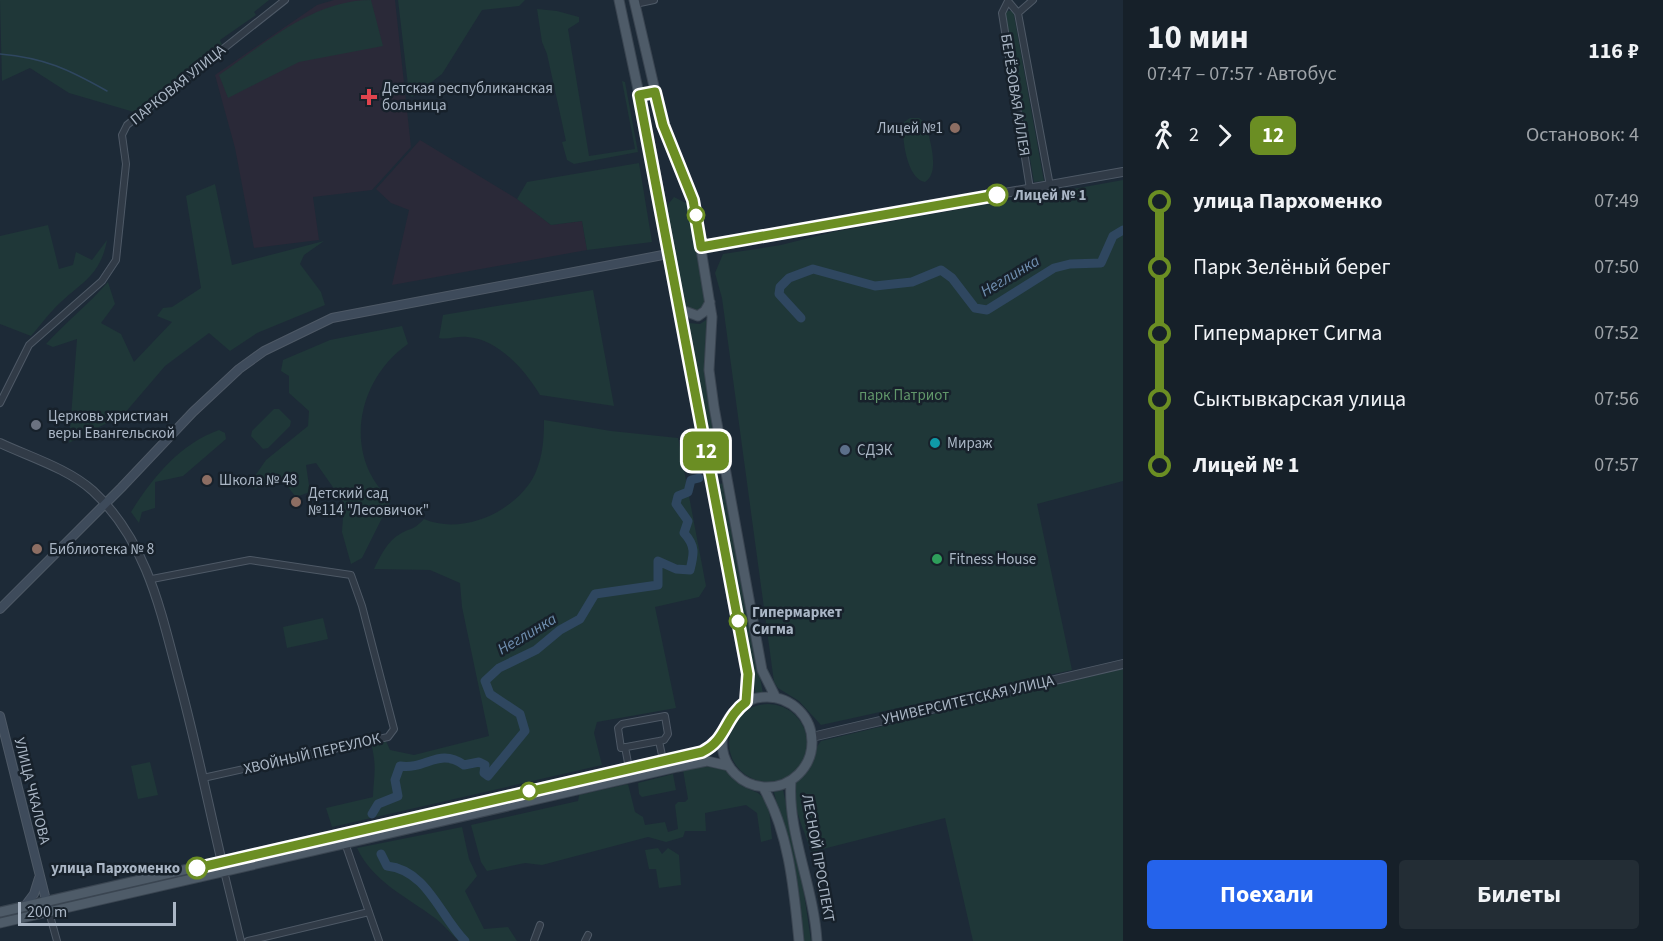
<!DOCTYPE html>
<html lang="ru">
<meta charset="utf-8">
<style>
:root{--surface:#162029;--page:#232d35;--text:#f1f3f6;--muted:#9ea3a8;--accent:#2563eb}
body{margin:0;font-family:"Source Sans 3",sans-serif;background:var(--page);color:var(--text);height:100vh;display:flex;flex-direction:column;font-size:22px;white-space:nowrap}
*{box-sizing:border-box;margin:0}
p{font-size:20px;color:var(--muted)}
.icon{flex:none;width:33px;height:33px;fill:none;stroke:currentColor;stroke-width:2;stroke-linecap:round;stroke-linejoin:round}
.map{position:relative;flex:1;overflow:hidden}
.drawer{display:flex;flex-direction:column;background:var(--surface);width:540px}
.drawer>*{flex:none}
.badge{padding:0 12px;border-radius:9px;font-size:21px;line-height:39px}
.scale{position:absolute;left:18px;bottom:15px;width:158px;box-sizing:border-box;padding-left:6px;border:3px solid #aab6c5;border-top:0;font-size:16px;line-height:21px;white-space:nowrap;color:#aab6c5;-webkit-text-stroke:4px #17212b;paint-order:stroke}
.map>.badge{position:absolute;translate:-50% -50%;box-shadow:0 0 0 3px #fff}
.legs{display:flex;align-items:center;gap:9px;height:66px;padding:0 24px;font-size:20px}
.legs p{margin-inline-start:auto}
.summary{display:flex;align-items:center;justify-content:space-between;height:102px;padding:0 24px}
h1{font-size:33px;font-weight:700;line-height:45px}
.cta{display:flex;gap:12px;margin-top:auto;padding:12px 24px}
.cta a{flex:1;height:69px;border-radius:6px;background:var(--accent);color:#fff;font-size:24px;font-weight:700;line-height:69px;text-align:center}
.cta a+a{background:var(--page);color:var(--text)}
ul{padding:0 24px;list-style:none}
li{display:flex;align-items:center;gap:21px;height:66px;font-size:22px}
li i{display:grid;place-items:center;width:9px;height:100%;margin:0 8px;background:currentColor}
li i::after{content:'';width:15px;height:15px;margin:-8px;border:4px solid;border-radius:50%;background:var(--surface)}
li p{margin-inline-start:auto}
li:first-child i{background:linear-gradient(#0000 50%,currentColor 0)}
li:last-child i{background:linear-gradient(currentColor 50%,#0000 0)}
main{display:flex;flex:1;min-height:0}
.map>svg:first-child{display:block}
.medical{fill:#2a2938}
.green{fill:#1f3738}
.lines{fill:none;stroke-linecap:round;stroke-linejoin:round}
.stream{stroke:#2f4760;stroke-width:1.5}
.river{stroke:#2f4760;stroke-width:9}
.minor-casing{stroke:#4e5966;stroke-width:8}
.tertiary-casing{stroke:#4e5966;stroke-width:10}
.secondary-casing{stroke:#4e5966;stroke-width:10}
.primary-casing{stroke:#3a4551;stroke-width:11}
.minor{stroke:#313b47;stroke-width:6}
.tertiary{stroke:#313b47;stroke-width:8}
.secondary{stroke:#3e4b5b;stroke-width:8}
.primary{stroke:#4e5b68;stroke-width:9}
.line-1-casing{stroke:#fff;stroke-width:14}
.line-1{stroke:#6b8e23;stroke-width:9}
.health-dot{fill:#e0444e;stroke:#17212b;stroke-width:2}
.education-dot{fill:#8d6e63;stroke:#17212b;stroke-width:2}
.stop-1-dot{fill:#fff;stroke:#6b8e23;stroke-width:3}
.worship-dot{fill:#6b7280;stroke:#17212b;stroke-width:2}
.culture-dot{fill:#0f9aa8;stroke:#17212b;stroke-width:2}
.service-dot{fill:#5c6f8a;stroke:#17212b;stroke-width:2}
.leisure-dot{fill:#2e9e5b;stroke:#17212b;stroke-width:2}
.labels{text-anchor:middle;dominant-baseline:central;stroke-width:5;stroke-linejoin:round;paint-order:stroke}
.street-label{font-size:15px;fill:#aab6c5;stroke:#17212b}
.poi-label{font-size:15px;fill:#aab6c5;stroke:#17212b;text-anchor:start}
.stop-label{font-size:15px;font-weight:bold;fill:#aab6c5;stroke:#17212b;text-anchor:start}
.park-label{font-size:15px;fill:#61966a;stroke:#17212b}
.water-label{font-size:16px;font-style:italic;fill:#708fb0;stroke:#17212b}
</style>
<main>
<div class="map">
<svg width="1123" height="941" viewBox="0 0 1123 941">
<rect width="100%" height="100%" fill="#1d2a37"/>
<path class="medical" d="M334,0h61l16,147 -39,43 -59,7 6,43 -65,8 -19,-100 -20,-73 102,-70z
M420,140l102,62 29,23 31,-4 5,29 -195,35 17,-75 -18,-7 -15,-14z"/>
<path class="green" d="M0,0h269l-15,12 2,3 -36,25 2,5 -88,67 -65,-19 -39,-25 -28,13z
M371,0l12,46 -84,16 -71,36 -9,-23c45,-31 94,-75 152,-75z
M398,0h127l-6,6 -37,4 -40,64 -30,23 -3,-3z
M537,9l20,2 22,6v5l-11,7 21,127 46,-7 -13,-68 3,1 13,70 -64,12 -7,-4 -5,-18 4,-1 -19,-87 -5,-12z
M1013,10l31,171 -10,1 -29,-170z
M910,118h9l7,5c3,16 15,49 -1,59 -18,-3 -24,-44 -21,-60z
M639,163l13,79 -65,8 -5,-29 -31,4 -34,-26 10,-17z
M1123,180v301l-86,23 35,166 -251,55 -22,-24 -21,-13 -4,-6 -52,-384 -7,-25 8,-19 58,-9 52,-13z
M215,184l17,81 92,-24 -20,14 -4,9 21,28 4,13 -68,28 -27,18 -21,-18 -44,33 -41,48 -55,29 8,-104 -24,8 -7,-3c20,-22 43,-40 62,-62l7,22 -14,19 20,11 13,28 38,-40 -15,-6 6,-8 9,-1 29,-19 -15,-92z
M674,197l14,7 19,99 -8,11 -14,-7 -19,-100z
M48,225l11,44 14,-4 3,-13 16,8 15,-20c-7,39 -29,43 -54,70 -8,8 -14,17 -22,26l-31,-12v-88z
M593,290l21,116 -74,-11c-15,-25 -42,-56 -73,-58 -10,-1 -19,3 -28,1l4,-23z
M709,318l-2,54 10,83 -7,1 -21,-133 11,1z
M402,326l6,18c-52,36 -66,113 -17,156l-29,58 -11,6 -9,-32 2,-29 -28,-40 -10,2 4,27 -14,5 -18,-22 -23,14 -5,-6 16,-23 42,-34 1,-15 -20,-18v-17l-8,-5 2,-11 47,-20z
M274,409h5l12,12 -1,5 -22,22 -5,1 -12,-13 1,-5z
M544,420l67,11 67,7 28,148 -7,11 -44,10 21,101 -79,14 -3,11 8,32 -270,62 -6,-19 47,-11c1,-24 4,-30 -2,-54l14,-4 5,11 24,5 75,-19 -27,-129 -2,-24 -30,-13 -56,-1c6,-12 13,-28 26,-35 11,-7 12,-2 24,-15 39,17 93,-8 111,-45 8,-18 9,-36 9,-54z
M219,430l6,3 1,6 -43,37 -28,6v26l-13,4 -3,11 -8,-11c21,-34 50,-69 88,-82z
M726,483l37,211 -7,2 -37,-212z
M323,618l5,21 -41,9 -4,-21z
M1123,669v272h-150l-28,-123 -134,34c-5,-19 -20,-46 -16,-65 2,-9 12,-17 16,-24 4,-8 4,-15 10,-22z
M729 743a39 39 0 1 1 78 0a39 39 0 1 1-78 0Z
M150,762l8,33 -20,4 -7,-33z
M704,766l19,2 19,18 16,7 7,6 4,9 3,31 -11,3 -4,-29 -11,-8 -41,8 1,18h-21l-2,6 -17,5 -18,-5 -106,28 -17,-2 -38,8 -6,-9 -10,-37 107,-24 1,-6 49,-11 7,28 8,5 2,8 20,-3 3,10 10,-3 -3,-24 3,-3h7l3,-3 -5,-29z
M673,774l3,16 -34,7 -3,-3 -1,-11z
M783,790l17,77 11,74h-7l-5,-46 -25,-103z
M462,827l7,32 8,17 -12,15 19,38 24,-2 9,14h-58c-8,-7 -15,-16 -24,-23 -28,-21 -62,-36 -78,-70z
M658,848l4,6 6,-6 11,7 2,30 -22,3 -3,-19h-7l-4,-19z"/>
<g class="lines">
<path class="stream" d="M0,54c45,4 68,15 107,37"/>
<path class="river" d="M801,318l-22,-24 1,-7 9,-9 24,-9 62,17 37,-4 29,-12 11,8 23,30 12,2 67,-42 16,-4 31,-1 12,-27 10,-6
M372,814l6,-10 20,-8 -3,-16 5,-14c26,4 39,-19 64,-1l15,-3 6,3 -1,8 4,3 37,-45 -5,-17 -30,-20 -5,-13 14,-13 37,-18 24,-20 20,-11 15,-25 63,-9v-24l18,8 14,1c4,-16 6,-24 -6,-37l4,-12 -12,-17 2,-8 10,-4 3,-12 8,-2
M381,854l6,12c40,4 53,50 78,75"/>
<defs>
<path id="minor" d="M635,4l19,-4
M1018,13l15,-13
M1030,189l-28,-176 6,-12 10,12 32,173
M0,403l29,-58 73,-64 14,-21 10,-96 -4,-29 5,-10 158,-125
M152,579l98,-19 101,15 11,31 32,123 -6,8 -185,41
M659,741l5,-1 4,-6 -3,-18 -43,8 -4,4 3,20 38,-7 4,19
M625,747l4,21
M345,843l34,98
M224,871l17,70
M49,912l8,29
M248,941l121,-29
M534,941l6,-16
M585,941l3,-6"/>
<path id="tertiary" d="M701,247l422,-75
M0,443c30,14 69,26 93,48 54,50 68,121 86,189 17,63 30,128 45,191
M812,737l311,-73"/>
<path id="secondary" d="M0,609l121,-121 72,-76 46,-43 25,-18 68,-33 336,-64
M0,716l49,196
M25,906l9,-12 5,-16"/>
<path id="primary" d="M619,0l33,155 96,519 -2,28
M634,0l29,125 30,75 19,117 -3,53 5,37 48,263 14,28
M679,309l19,7 7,-5 5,-9
M722 742a45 45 0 1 1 90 0a45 45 0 1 1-90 0Z
M791,781c-4,50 23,107 26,160
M763,787c26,45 31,103 36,154
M0,912l702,-161 16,-9 5,-7
M0,923l677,-156 30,-6 22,5"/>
</defs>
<use href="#minor" class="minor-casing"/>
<use href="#tertiary" class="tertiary-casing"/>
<use href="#secondary" class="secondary-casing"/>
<use href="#primary" class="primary-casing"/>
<use href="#minor" class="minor"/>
<use href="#tertiary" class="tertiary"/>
<use href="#secondary" class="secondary"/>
<use href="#primary" class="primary"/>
</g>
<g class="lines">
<defs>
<path id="line-1" d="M197,868l505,-116c25,-12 22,-34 44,-50l2,-28 -109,-579 16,-3 8,33 30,75 8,47 296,-52"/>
</defs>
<use href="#line-1" class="line-1-casing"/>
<use href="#line-1" class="line-1"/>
</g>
<path class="health-dot" d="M366 88h6v6h6v6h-6v6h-6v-6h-6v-6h6z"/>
<g class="education-dot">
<circle cx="955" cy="128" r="6"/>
<circle cx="207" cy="480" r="6"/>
<circle cx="296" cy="502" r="6"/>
<circle cx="37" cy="549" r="6"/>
</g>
<g class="stop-1-dot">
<circle cx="997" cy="195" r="10"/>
<circle cx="696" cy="215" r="8"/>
<circle cx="738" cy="621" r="8"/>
<circle cx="529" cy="791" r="8"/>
<circle cx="197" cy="868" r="10"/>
</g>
<circle class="worship-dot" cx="36" cy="425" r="6"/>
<circle class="culture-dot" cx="935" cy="443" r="6"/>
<circle class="service-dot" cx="845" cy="450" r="6"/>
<circle class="leisure-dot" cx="937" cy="559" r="6"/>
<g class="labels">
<g class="street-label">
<text transform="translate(178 85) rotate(-39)">ПАРКОВАЯ УЛИЦА</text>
<text transform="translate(1015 95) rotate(81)">БЕРЁЗОВАЯ АЛЛЕЯ</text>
<text transform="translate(968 700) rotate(-13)">УНИВЕРСИТЕТСКАЯ УЛИЦА</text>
<text transform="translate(312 754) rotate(-13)">ХВОЙНЫЙ ПЕРЕУЛОК</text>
<text transform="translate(32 791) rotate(76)">УЛИЦА ЧКАЛОВА</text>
<text transform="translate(818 858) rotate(80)">ЛЕСНОЙ ПРОСПЕКТ</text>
</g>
<g class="poi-label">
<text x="382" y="88">Детская республиканская<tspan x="382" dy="17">больница</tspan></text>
<text x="943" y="128" text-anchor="end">Лицей №1</text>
<text x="48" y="416">Церковь христиан<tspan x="48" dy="17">веры Евангельской</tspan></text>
<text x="947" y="443">Мираж</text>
<text x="857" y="450">СДЭК</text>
<text x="219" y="480">Школа № 48</text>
<text x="308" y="493">Детский сад<tspan x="308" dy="17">№114 "Лесовичок"</tspan></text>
<text x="49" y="549">Библиотека № 8</text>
<text x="949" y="559">Fitness House</text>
</g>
<g class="stop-label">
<text x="1014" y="195">Лицей № 1</text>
<text x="752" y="612">Гипермаркет<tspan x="752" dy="17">Сигма</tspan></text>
<text x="180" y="868" text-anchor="end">улица Пархоменко</text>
</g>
<g class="park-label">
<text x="904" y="395">парк Патриот</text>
</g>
<g class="water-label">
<text transform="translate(1010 276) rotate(-31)">Неглинка</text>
<text transform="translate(527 634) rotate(-31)">Неглинка</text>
</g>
</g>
</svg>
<div class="scale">200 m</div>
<b class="badge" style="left:706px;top:451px;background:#6b8e23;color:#fff">12</b>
</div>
<section class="drawer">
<div class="summary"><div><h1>10 мин</h1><p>07:47 – 07:57 · Автобус</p></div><b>116 ₽</b></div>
<div class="legs"><svg class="icon" aria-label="walk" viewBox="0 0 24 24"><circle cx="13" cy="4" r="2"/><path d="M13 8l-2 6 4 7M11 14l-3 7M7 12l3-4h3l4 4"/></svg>2<svg class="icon" aria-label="forward" viewBox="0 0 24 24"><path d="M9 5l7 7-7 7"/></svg><b class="badge" style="background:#6b8e23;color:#fff">12</b><p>Остановок: 4</p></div>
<ul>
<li><i style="color:#6b8e23"></i><b>улица Пархоменко</b><p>07:49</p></li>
<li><i style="color:#6b8e23"></i><span>Парк Зелёный берег</span><p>07:50</p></li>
<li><i style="color:#6b8e23"></i><span>Гипермаркет Сигма</span><p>07:52</p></li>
<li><i style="color:#6b8e23"></i><span>Сыктывкарская улица</span><p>07:56</p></li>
<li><i style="color:#6b8e23"></i><b>Лицей № 1</b><p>07:57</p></li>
</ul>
<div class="cta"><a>Поехали</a><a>Билеты</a></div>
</section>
</main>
